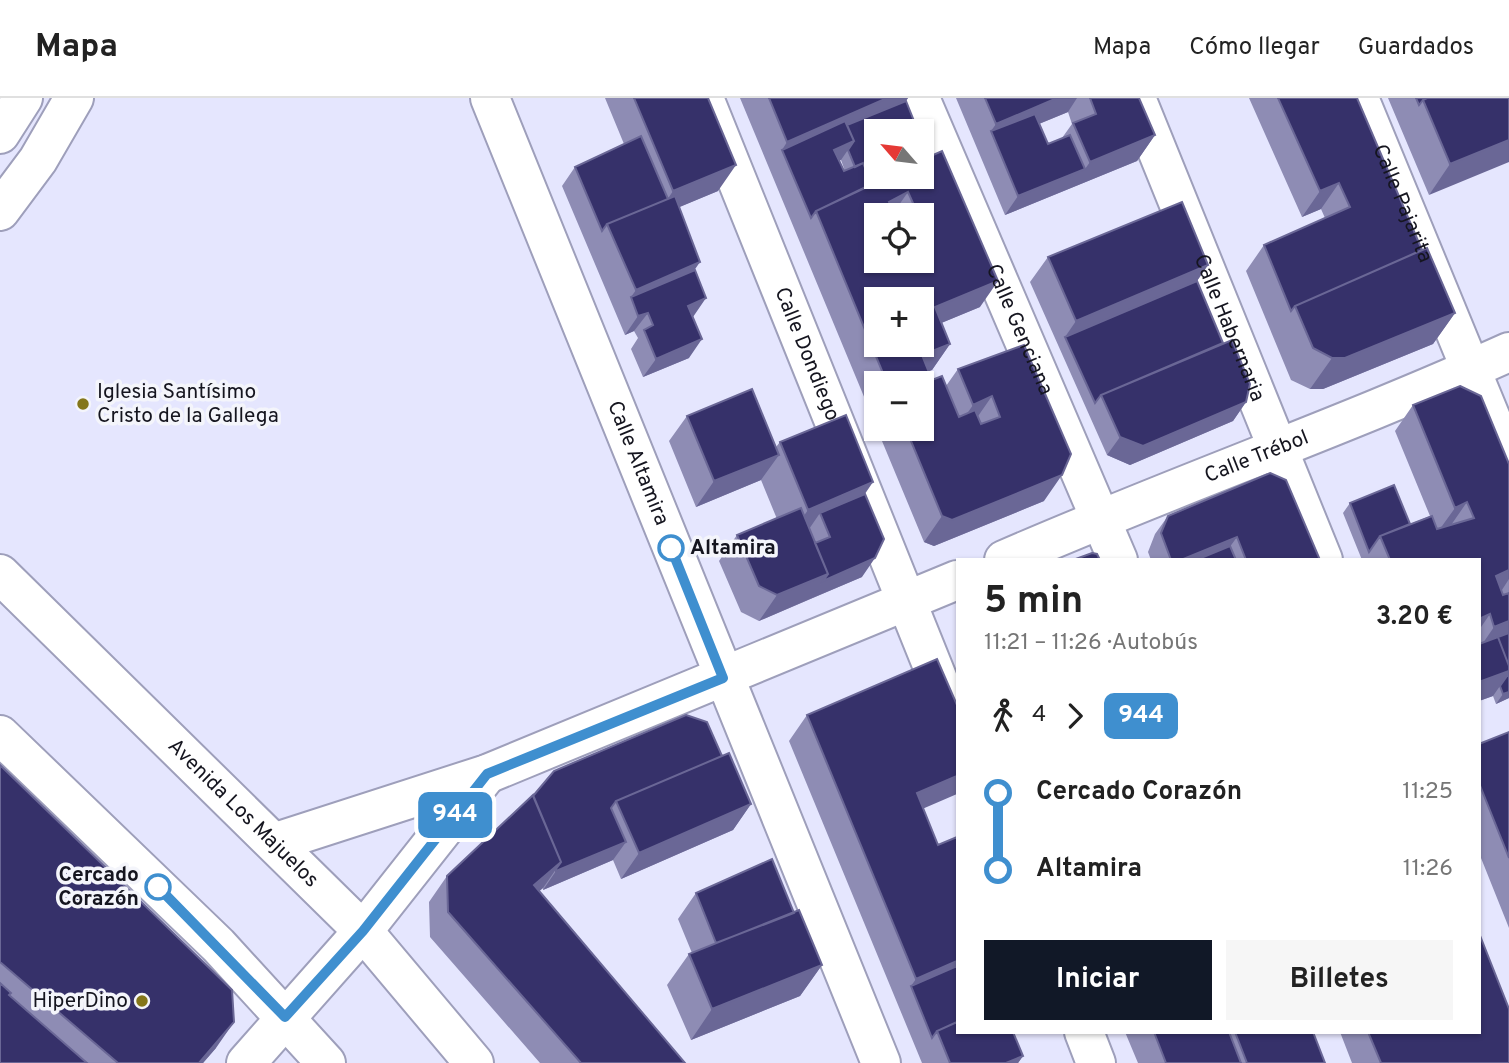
<!DOCTYPE html>
<html lang="es">
<meta charset="utf-8">
<style>
:root{--surface:#fff;--page:#f6f6f6;--text:#222;--muted:#767676;--line:#e0e0e0;--accent:#111827}
body{margin:0;font-family:Overpass,sans-serif;background:var(--page);color:var(--text);height:100vh;display:flex;flex-direction:column;font-size:26px;white-space:nowrap}
*{box-sizing:border-box;margin:0}
p{font-size:23px;color:var(--muted)}
.icon{flex:none;width:38px;height:38px;fill:none;stroke:currentColor;stroke-width:2;stroke-linecap:round;stroke-linejoin:round}
.map{position:relative;flex:1;overflow:hidden}
.side{position:absolute;left:956px;top:460px;width:525px;height:476px;display:flex;flex-direction:column;background:var(--surface);border-radius:0px;box-shadow:0 2px 5px #0004}
.side>*{flex:none}
.badge{padding:0 14px;border-radius:10px;font-size:24px;line-height:46px}
.needle{width:46px;rotate:298deg}
.buttons{position:absolute;left:864px;top:21px;display:grid;gap:14px}
.buttons a{display:grid;place-items:center;width:70px;height:70px;border-radius:0px;background:var(--surface);box-shadow:0 2px 5px #0004;font-size:35px}
.map>.badge{position:absolute;translate:-50% -50%;box-shadow:0 0 0 4px #fff}
.legs{display:flex;align-items:center;gap:10px;height:77px;padding:0 28px;font-size:23px}
.legs p{margin-inline-start:auto}
.summary{display:flex;align-items:center;justify-content:space-between;height:119px;padding:0 28px}
h1{font-size:38px;font-weight:700;line-height:52px}
.button{display:flex;gap:14px;margin-top:auto;padding:14px 28px}
.button a{flex:1;height:80px;border-radius:0px;background:var(--accent);color:#fff;font-size:28px;font-weight:700;line-height:80px;text-align:center}
.button a+a{background:var(--page);color:var(--text)}
ul{padding:0 28px;list-style:none}
li{display:flex;align-items:center;gap:24px;height:77px;font-size:26px}
li i{display:grid;place-items:center;width:10px;height:100%;margin:0 9px;background:currentColor}
li i::after{content:'';width:18px;height:18px;margin:-9px;border:5px solid;border-radius:50%;background:var(--surface)}
li p{margin-inline-start:auto}
li:first-child i{background:linear-gradient(#0000 50%,currentColor 0)}
li:last-child i{background:linear-gradient(currentColor 50%,#0000 0)}
header{display:flex;align-items:center;gap:42px;box-sizing:border-box;height:98px;padding:0 35px;background:var(--surface);border-bottom:2px solid var(--line)}
header strong{font-size:33px}
nav{display:flex;gap:38px;margin-inline-start:auto;font-size:24px}
.map>svg:first-child{display:block}
.lines{fill:none;stroke-linecap:round;stroke-linejoin:round}
.minor-casing{stroke:#9e9fbb;stroke-width:42}
.minor{stroke:#fff;stroke-width:38}
.wall{fill:#8e8cb4;fill-rule:evenodd}
.shaded-wall{fill:#6a6796}
.building{fill:#36316a;stroke:#6a6796;stroke-width:2;fill-rule:evenodd}
.line-1-casing{stroke:#fff;stroke-width:16}
.line-1{stroke:#3f8fcf;stroke-width:10}
.poi-dot{fill:#84761a;stroke:#f4f5fb;stroke-width:2.5}
.stop-1-dot{fill:#fff;stroke:#3f8fcf;stroke-width:3.5}
.labels{text-anchor:middle;dominant-baseline:central;stroke-width:7;stroke-linejoin:round;paint-order:stroke}
.street-label{font-size:21px;fill:#15151f;stroke:#f4f5fb}
.poi-label{font-size:21px;fill:#15151f;stroke:#f4f5fb;text-anchor:start}
.stop-label{font-size:21px;font-weight:bold;fill:#15151f;stroke:#f4f5fb;text-anchor:start}
</style>
<header>
<strong>Mapa</strong>
<nav><a>Mapa</a><a>Cómo llegar</a><a>Guardados</a></nav>
</header>
<div class="map">
<svg width="1509" height="965" viewBox="0 0 1509 965">
<rect width="100%" height="100%" fill="#e5e6fe"/>
<g class="lines">
<defs>
<g id="minor">
<path id="s1" d="M490,0l391,965"/>
<path id="s2" d="M704,0l253,629"/>
<path id="s3" d="M920,0l198,462"/>
<path id="s4" d="M1136,0l187,462"/>
<path id="s5" d="M1359,0l150,364"/>
<path d="M0,36l23,-36"/>
<path d="M0,113l38,-51 36,-62"/>
<path id="s6" d="M1004,462c167,-73 339,-133 505,-208"/>
<path id="s7" d="M0,476l363,357 111,132"/>
<path d="M0,637l218,210 108,118"/>
<path d="M276,744l211,-68 470,-194"/>
<path d="M1084,934l12,31"/>
<path d="M246,965l117,-132 124,-157"/>
</g>
</defs>
<use href="#minor" class="minor-casing"/>
<use href="#minor" class="minor"/>
</g>
<path class="wall" d="M605,0h103l10,93 -39,16 16,63 -6,88 -46,19 -12,-28 7,-11 -4,-7 -9,4 -63,-149 13,-19 49,-23z
M740,0h168l-2,3 16,76 58,130 -39,16 9,21 -18,26 -4,1 4,9 14,6 12,-17 66,-24 20,156 -110,45 -10,-4 -47,-113h45v-46h-45v45zM839,62h2l4,11h-1zM877,117h45l-45,46z
M956,0h183l16,37 -18,26 -132,54zM1068,14l4,12 -10,14 -14,6 -9,-20z
M1249,0h108l65,152 33,63 -22,31 -110,45h-13l-19,-9 -45,-109 18,-26 61,-27 -4,-9 -19,8z
M1388,0h121l-80,97z
M1048,159l160,8 -11,16 49,121 -13,19 -103,44 -23,-10 -77,-173z
M1413,307l96,59v234l-13,6 -3,-8 -14,5v-141h-117l-19,-47 7,-10 60,21 20,-8 -35,-85z
M687,318l89,31 4,-5 85,52 -3,83 -103,44 -18,-9 -22,-51 18,-26 40,-16 -16,-39 -65,27 -27,-66z
M1168,418l152,44h-169l-3,-8 7,-18z
M807,617l116,93 34,224 66,24 -5,7h-96l-133,-322z
M1509,634v196l-30,-75v-109z
M722,658l29,48 -18,26 -112,49 -8,-19 -70,30v-2l-4,3 146,172h-145l-110,-126 -1,-35 18,-26 86,-81z
M0,667l216,283 -13,15h-203z
M696,795l98,20 28,52 -22,31 -109,44 -24,-55 22,-31 3,-1 -14,-34z
M1125,934h188l12,31h-187z
M1340,934h85l84,31h-157z"/>
<path class="shaded-wall" d="M887,0h21l-9,12 -117,40 5,-8z
M1057,0h20l-9,14 -73,30 -4,-11 5,-7z
M1155,37l-18,26 -132,54 13,-19 67,-27 5,-7z
M1509,42v22l-80,33 21,-31z
M854,43l-13,19 -20,9 13,-19z
M736,67l-18,26 -55,23v-8l10,-15z
M1339,85l-18,26 -19,8 18,-26z
M908,94l-16,23 -3,-13z
M700,164l-18,26 -51,9 5,-7z
M1208,167l-18,26 -125,46 11,-16z
M998,183l-18,26 -58,24 13,-24z
M706,200l-13,19 -18,7 13,-18z
M648,215l-14,18 -9,4 13,-19z
M1455,215l-22,31 -110,45h-13l22,-31z
M702,241l-13,19 -46,19 13,-18z
M950,246l-18,26 -28,11 18,-26z
M992,298l-18,26 -19,9 18,-26z
M1246,304l-13,19 -103,44 -23,-10 13,-18z
M779,357l-18,25 -65,27 18,-26z
M1062,377l-18,26 -110,45 -10,-4 18,-26z
M873,384l-21,31h-32l-13,19 -21,9 22,-31z
M1467,404l-18,26 -12,5 18,-25z
M1237,439l-13,18 -11,5h-32z
M875,460l-13,19 -52,22 13,-18z
M1509,472v9l-9,14 -4,-17z
M828,476l-18,25 -51,22 18,-26z
M1490,516l-11,16v-11z
M1509,523v19l-26,3 11,-16z
M1509,573v2l-16,23 -14,5v-19z
M1509,594v6l-13,6 7,-10z
M957,678v18l-58,25 18,-26z
M751,706l-18,26 -112,49 18,-26z
M626,744l-13,18 -70,30 13,-19z
M561,764l-18,26 -27,23 18,-26z
M957,863v18l-46,7 5,-7z
M822,867l-22,31 -109,44 21,-31z
M234,924l-18,26 -13,15h-4z
M1023,958l-5,7h-12z"/>
<path class="building" d="M634,0h74l28,67 -63,26z
M769,0h118l-100,44z
M985,0h72l-61,26z
M1090,0h49l16,37 -65,27 -17,-39 23,-9z
M1278,0h79l65,152 -127,56 -4,5 -27,-66 86,-38 -11,-24 -19,8z
M1416,0h11l-4,2 -4,5z
M1427,0h82v42l-59,24 -27,-64z
M906,3l12,30h-41v46h11l-16,7 -9,-21 -8,4 -7,-17 6,-9 -7,-16z
M1035,16l13,30 22,-9 15,34 -67,27 -27,-65z
M845,23l9,20 -20,9 10,21 19,-8 9,21 -56,27 -5,7 -29,-68z
M641,38l27,63 -61,25 -5,7 -27,-64z
M922,45l6,15 -6,2z
M942,53l56,130 -63,26 15,37 -28,11 10,25 10,-4 17,41 16,-7 6,14 19,-7 -8,-21 -19,9 -15,-36 66,-24 47,109 -9,21 -110,45 -10,-4 -36,-87h16v-46h-35l-71,-172 72,-34h34v-17zM908,94l9,20 -7,3h12v46h-45v-46h18l-6,-13zM877,201h45v46h-45z
M675,98l25,66 -64,28 -29,-66z
M1182,104l26,63 -132,56 -28,-64z
M1427,150l28,65 -110,45h-13l-19,-10 -18,-42z
M695,172l11,28 -18,8 14,33 -46,20 -12,-29 9,-5 -5,-12 -10,3 -7,-19z
M1197,183l26,62 -122,52 -6,8 -30,-66z
M1232,242l18,44 -4,18 -103,44 -23,-9 -19,-42z
M1460,288l21,10 28,68v106l-13,6 7,19 6,-2v28l-15,6 -4,-13 -11,5v-59h-89l-10,-24 52,-20 5,13 37,-11 -7,-16 -12,6 -42,-103z
M752,291l27,66 -65,26 -27,-65z
M846,317l27,67 -65,28 -28,-68z
M1270,375l16,7 34,80h-74l-9,-23 -56,23h-10l-10,-27 7,-17z
M1394,387l16,39 -30,12 -11,16 -19,-49z
M865,396l19,45 -9,19 -52,23 5,-7 -13,-31 15,-6 -10,-24z
M801,410l27,66 -51,21 -18,-9 -22,-51z
M1230,448l6,14h-40z
M1092,455l5,1 3,6h-27z
M1509,535v33l-11,-29z
M1498,539l11,29v5l-30,11v-38z
M937,561l20,46v71l-40,17 21,52 19,-8v124l-41,18 -109,-264z
M1509,575v19l-6,2 -3,-8z
M686,617l21,7 15,34 -106,45 -5,7 15,34 -70,29v-2l5,-7 -28,-66 21,-25z
M1509,634v126l-30,-75v-39z
M729,655l22,51 -112,49 -23,-52z
M0,667l232,225 2,32 -35,41h-81l-118,-101z
M533,697l28,67 -27,23 151,178h-104l-133,-151 -1,-36z
M772,761l22,54 -78,30 -20,-50z
M799,812l23,55 -110,44 -23,-55z
M1479,835l30,76v54h-128l-13,-31h111z
M957,868v56l-20,9 -5,7 -21,-52z
M0,885l11,10 -2,2 78,68h-87z
M957,924v10h56l10,24 -17,7h-56l-13,-32z
M1154,934h75l12,31h-75z
M1235,934h78l12,31h-78z"/>
<g class="lines">
<defs>
<path id="line-1" d="M158,789l127,130 78,-86 124,-157 236,-96 -52,-130"/>
</defs>
<use href="#line-1" class="line-1-casing"/>
<use href="#line-1" class="line-1"/>
</g>
<g class="poi-dot">
<circle cx="83" cy="306" r="7"/>
<circle cx="142" cy="903" r="7"/>
</g>
<g class="stop-1-dot">
<circle cx="671" cy="450" r="12"/>
<circle cx="158" cy="789" r="12"/>
</g>
<g class="labels">
<g class="street-label">
<text stroke="none"><textPath href="#s5" startOffset="114">Calle Pajarita</textPath></text>
<text stroke="none"><textPath href="#s3" startOffset="252">Calle Genciana</textPath></text>
<text stroke="none"><textPath href="#s4" startOffset="248">Calle Habernaria</textPath></text>
<text stroke="none"><textPath href="#s2" startOffset="276">Calle Dondiego</textPath></text>
<text stroke="none"><textPath href="#s6" startOffset="273">Calle Trébol</textPath></text>
<text stroke="none"><textPath href="#s1" startOffset="394">Calle Altamira</textPath></text>
<text stroke="none"><textPath href="#s7" startOffset="341">Avenida Los Majuelos</textPath></text>
</g>
<g class="poi-label">
<text x="97" y="294">Iglesia Santísimo<tspan x="97" dy="24">Cristo de la Gallega</tspan></text>
<text x="128" y="903" text-anchor="end">HiperDino</text>
</g>
<g class="stop-label">
<text x="690" y="450">Altamira</text>
<text x="139" y="777" text-anchor="end">Cercado<tspan x="139" dy="24">Corazón</tspan></text>
</g>
</g>
</svg>
<div class="buttons">
<a><svg class="needle" viewBox="-14 -14 28 28"><path d="M0-13l5 13h-10z" fill="#e53935"/><path d="M0 13l5-13h-10z" fill="#767676"/></svg></a>
<a><svg class="icon" aria-label="locate" viewBox="0 0 24 24"><circle cx="12" cy="12" r="6"/><path d="M12 2v4M12 18v4M2 12h4M18 12h4"/></svg></a>
<a>+</a>
<a>−</a>
</div>
<b class="badge" style="left:455px;top:717px;background:#3f8fcf;color:#fff">944</b>
<section class="side">
<div class="summary"><div><h1>5 min</h1><p>11:21 – 11:26 · Autobús</p></div><b>3.20 €</b></div>
<div class="legs"><svg class="icon" aria-label="walk" viewBox="0 0 24 24"><circle cx="13" cy="4" r="2"/><path d="M13 8l-2 6 4 7M11 14l-3 7M7 12l3-4h3l4 4"/></svg>4<svg class="icon" aria-label="forward" viewBox="0 0 24 24"><path d="M9 5l7 7-7 7"/></svg><b class="badge" style="background:#3f8fcf;color:#fff">944</b></div>
<ul>
<li><i style="color:#3f8fcf"></i><b>Cercado Corazón</b><p>11:25</p></li>
<li><i style="color:#3f8fcf"></i><b>Altamira</b><p>11:26</p></li>
</ul>
<div class="button"><a>Iniciar</a><a>Billetes</a></div>
</section>
</div>
